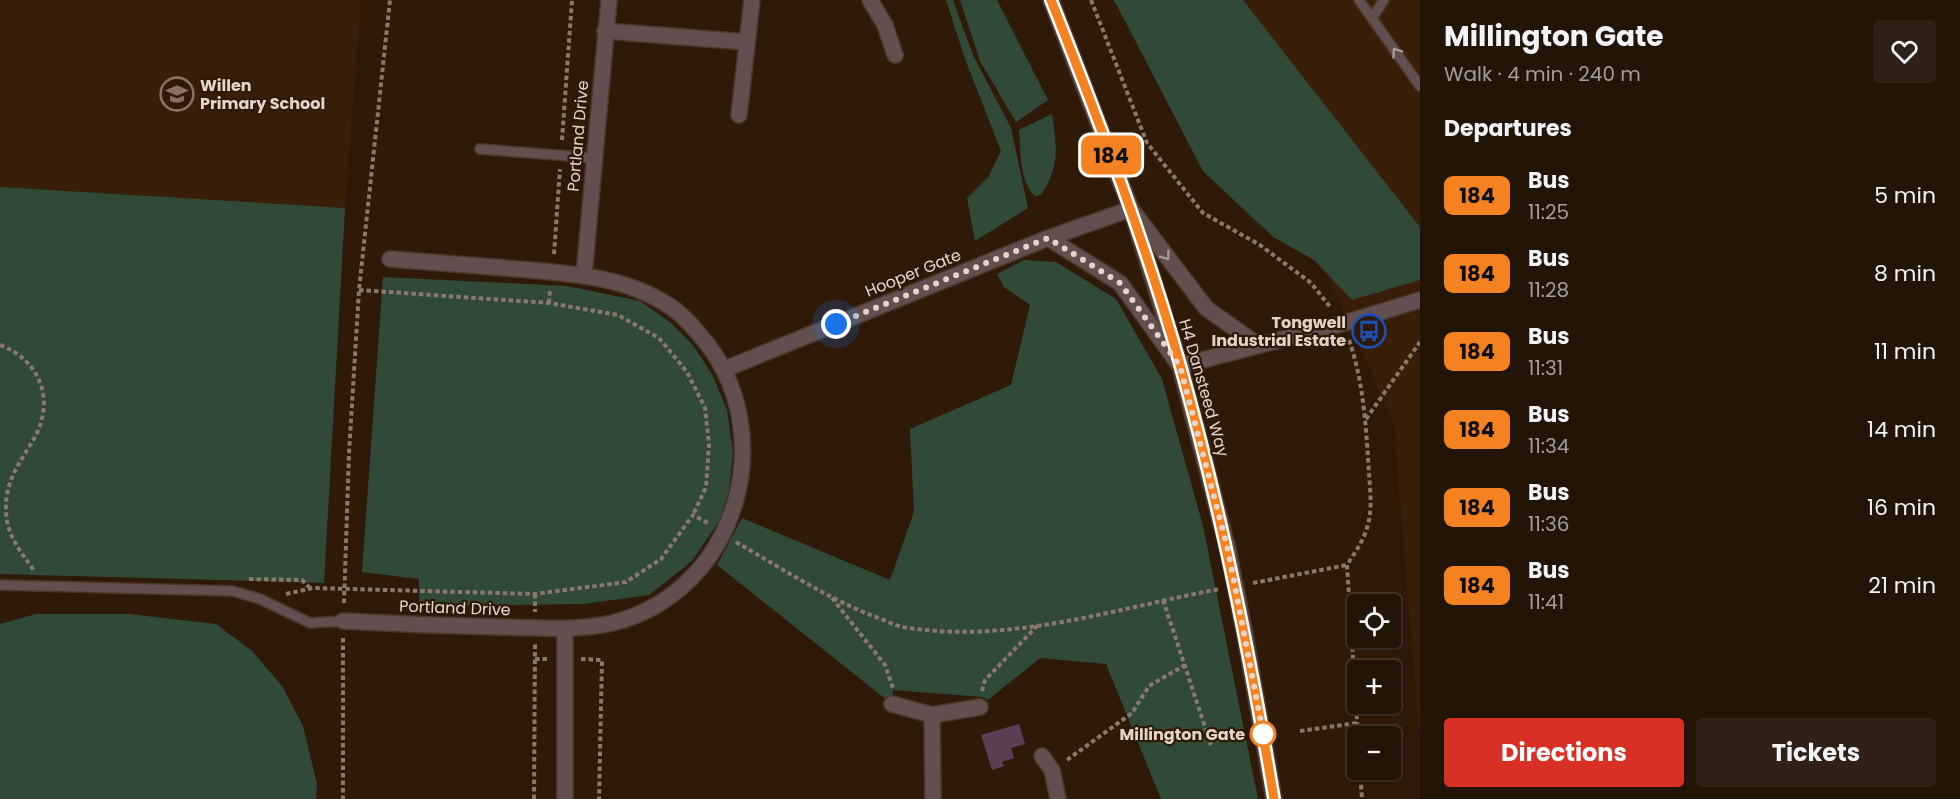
<!DOCTYPE html>
<meta charset="utf-8">
<style>
:root{--surface:#231408;--page:#2f2116;--text:#f1f3f6;--muted:#a39e9c;--line:#403329;--accent:#d93025}
body{margin:0;font-family:Poppins,sans-serif;background:var(--page);color:var(--text);height:100vh;display:flex;flex-direction:column;font-size:22px;white-space:nowrap}
*{box-sizing:border-box;margin:0}
p{font-size:20px;color:var(--muted)}
.icon{flex:none;width:33px;height:33px;fill:none;stroke:currentColor;stroke-width:2;stroke-linecap:round;stroke-linejoin:round}
.map{position:relative;flex:1;overflow:hidden}
.details{display:flex;flex-direction:column;background:var(--surface);width:540px}
.details>*{flex:none}
.badge{padding:0 12px;border-radius:9px;font-size:21px;line-height:39px}
.buttons{position:absolute;left:1347px;top:594px;display:grid;gap:12px}
.buttons a{display:grid;place-items:center;width:54px;height:54px;border-radius:6px;background:var(--surface);box-shadow:0 2px 4px #0004,0 0 0 2px var(--line);font-size:30px}
.you{position:absolute;width:30px;height:30px;margin:-15px;border:4px solid #fff;border-radius:50%;background:#1a73e8;box-shadow:0 0 0 9px #1a73e833}
.map>.badge{position:absolute;translate:-50% -50%;box-shadow:0 0 0 3px #fff}
h2{padding:0 24px;font-size:22px;line-height:54px}
.round{display:grid;place-items:center;flex:none;width:63px;height:63px;border-radius:6px;background:var(--page)}
.overview{display:flex;align-items:center;justify-content:space-between;height:102px;padding:0 24px}
h1{font-size:28px;font-weight:700;line-height:45px}
.action{display:flex;gap:12px;margin-top:auto;padding:12px 24px}
.action a{flex:1;height:69px;border-radius:6px;background:var(--accent);color:#fff;font-size:24px;font-weight:700;line-height:69px;text-align:center}
.action a+a{background:var(--page);color:var(--text)}
ul{padding:0;list-style:none}
li{display:flex;align-items:center;gap:18px;height:78px;padding:0 24px}
li div{flex:1}
li b{display:block;font-size:22px}
li em{font-style:normal}
li .badge{min-width:66px;font-weight:700;text-align:center}
main{display:flex;flex:1;min-height:0}
.map>svg:first-child{display:block}
.built{fill:#391f0a}
.green{fill:#314a38}
.building{fill:#5d3f55}
.lines{fill:none;stroke-linecap:round;stroke-linejoin:round}
.service-casing{stroke:#4c3829;stroke-width:12}
.minor-casing{stroke:#4c3829;stroke-width:18}
.tertiary-casing{stroke:#4c3829;stroke-width:18}
.path{stroke:#8a786b;stroke-width:4;stroke-dasharray:4.5 3;stroke-linecap:butt}
.service{stroke:#61504f;stroke-width:9}
.minor{stroke:#61504f;stroke-width:15}
.tertiary{stroke:#61504f;stroke-width:15}
.tertiary-bridge-casing{stroke:#4c3829;stroke-width:18;stroke-linecap:butt}
.tertiary-bridge{stroke:#61504f;stroke-width:15}
.oneway{stroke:#a99993}
.line-casing{stroke:#fff;stroke-width:14}
.line{stroke:#f58220;stroke-width:9}
.walk{stroke:#e4d5cb;stroke-width:6;stroke-dasharray:0 10.8}
.stop-dot{fill:#fff;stroke:#f58220;stroke-width:3}
.labels{text-anchor:middle;dominant-baseline:central;stroke-width:4.5;stroke-linejoin:round;paint-order:stroke}
.poi-label{font-size:16px;font-weight:bold;fill:#e4d5cb;stroke:#2f1a0a;text-anchor:start}
.street-label{font-size:16px;fill:#e4d5cb;stroke:#2f1a0a}
.stop-label{font-size:16px;font-weight:bold;fill:#e4d5cb;stroke:#2f1a0a;text-anchor:end}
</style>
<main>
<div class="map">
<svg width="1420" height="799" viewBox="0 0 1420 799">
<rect width="100%" height="100%" fill="#2f1a0a"/>
<path class="built" d="M0,0h361l-16,208 -345,-21z
M1134,0h286v741l-26,-317 -87,-194z"/>
<path class="green" d="M946,0h7l20,55 38,73 17,80 -53,33 -8,-43 22,-22 12,-25 -36,-92z
M960,0h37l51,100 -32,22 -36,-61z
M1114,0h129l177,227v53l-68,20 -38,-40 -41,-23 -70,-66z
M1052,114c5,32 8,53 -11,81l-6,1c-16,-14 -14,-46 -16,-66z
M0,187l345,21 -21,375 -324,-9z
M1024,260l32,2 60,37 46,80 41,147 55,273h-97l-55,-135 -66,-6 -52,42 -5,-3 -90,-7 -1,14 -175,-139 25,-47 148,62 24,-68 -4,-83 101,-44 19,-80 -26,-18 -7,-13z
M383,277l184,9 73,15 31,22 22,22 20,31 14,34 6,43 -4,37 -9,30 -28,41 -43,34 -66,9 -164,2v-27l-57,-7z
M36,614h93l87,10 36,27 30,35 21,40 14,58 -1,15h-316v-175z"/>
<path class="building" d="M1019,724l6,20 -14,4 3,10 -12,4 2,4 -12,4 -11,-35z"/>
<g class="lines">
<defs>
<path id="service" d="M1359,0l61,86
M1372,18l12,-18
M480,149l115,9
M0,585l232,6 28,8 50,24 33,-2"/>
<path id="minor" d="M870,0l15,25 10,30
M605,31l142,11
M739,115l13,-115
M1048,238l72,45 60,83 164,-43 76,-23
M584,275l25,-275
M725,369l323,-131 83,-29 75,99 52,37
M343,621c53,3 106,5 159,6 36,1 74,4 110,-4 127,-31 172,-194 87,-289 -9,-11 -18,-21 -31,-29 -48,-31 -107,-32 -162,-37 -39,-3 -77,-6 -116,-9
M892,704l40,11 48,-8
M932,715l1,84
M1042,756l10,14 6,29
M565,799v-171"/>
<path id="tertiary" d="M1051,0l80,209 49,157 48,184
M1244,630l30,169"/>
</defs>
<use href="#service" class="service-casing"/>
<use href="#minor" class="minor-casing"/>
<use href="#tertiary" class="tertiary-casing"/>
<path class="path" d="M1091,0l56,143 56,70 57,32 51,38 20,25
M562,140l10,-140
M554,254l6,-85
M359,290l190,13 69,12 41,23 28,34 18,36 4,36 -3,43 -13,28
M549,303l1,-15
M1349,340c15,43 17,88 20,133 1,15 3,32 0,47 -3,17 -13,31 -22,45l11,171
M0,345c38,14 55,52 36,90 -14,25 -31,44 -30,75 0,25 15,42 29,62
M1366,419l54,-77
M736,542c45,26 89,55 137,74 10,3 20,9 30,11 107,18 213,-19 317,-38
M249,579l53,1 8,8
M1253,583l94,-18
M286,594l27,-6 222,6 91,-12 35,-23 32,-44 15,8
M535,594v18
M832,598l53,67 8,23
M1163,600l48,145
M344,603l5,-150 10,-163 31,-290
M343,638v161
M535,659h14
M581,659l21,1 -3,139
M982,691l3,-11 53,-55
M1300,731l57,-8
M1067,760l65,-47 17,-27 36,-21
M1360,770l2,29
M534,799l1,-155"/>
<use href="#service" class="service"/>
<use href="#minor" class="minor"/>
<use href="#tertiary" class="tertiary"/>
<defs>
<path id="tertiary-bridge" d="M1228,550l16,80"/>
</defs>
<use href="#tertiary-bridge" class="tertiary-bridge-casing"/>
<use href="#tertiary-bridge" class="tertiary-bridge"/>
</g>
<defs><path id="oneway-chevron" d="M-2-3.5L2.5 0L-2 3.5" fill="none" stroke-width="1.6" stroke-linecap="round" stroke-linejoin="round" transform="scale(1.5)"/></defs>
<g class="oneway">
<use href="#oneway-chevron" transform="translate(1396 52) rotate(-125)"/>
<use href="#oneway-chevron" transform="translate(1166 256) rotate(54)"/>
</g>
<g class="lines">
<defs>
<path id="line" d="M1051,0c48,121 95,243 130,368 40,142 69,286 93,431"/>
</defs>
<use href="#line" class="line-casing"/>
<use href="#line" class="line"/>
<path class="walk" d="M836,324l212,-86 72,45 60,83 48,184 37,193 -2,-9"/>
</g>
<defs>
<symbol id="school-ring" viewBox="-11 -11 22 22"><circle r="9.5" fill="#2f1a0a" stroke="#8d6e63" stroke-width="1.5"/><path d="M0-5L7-2L0 1L-7-2ZM-4 1L0 2.5L4 1V4Q0 6-4 4Z" fill="#8d6e63"/></symbol>
<symbol id="bus-ring" viewBox="-11 -11 22 22"><circle r="9.5" fill="#2f1a0a" stroke="#1a4fb4" stroke-width="1.5"/><path d="M-5-6H5V4H4V6H2V4H-2V6H-4V4H-5ZM-3.5-4V0h7V-4ZM-3.5 1.2v1.5H-2V1.2ZM2 1.2v1.5H3.5V1.2Z" fill="#1a4fb4"/></symbol>
</defs>
<g fill-rule="evenodd">
<use href="#school-ring" x="158" y="75" width="38" height="38"/>
<use href="#bus-ring" x="1350" y="312" width="38" height="38"/>
</g>
<circle class="stop-dot" cx="1263" cy="734" r="12"/>
<g class="labels">
<g class="poi-label">
<text x="200" y="85">Willen<tspan x="200" dy="18">Primary School</tspan></text>
<text x="1346" y="322" text-anchor="end">Tongwell<tspan x="1346" dy="18">Industrial Estate</tspan></text>
</g>
<g class="street-label">
<text transform="translate(578 136) rotate(-85)">Portland Drive</text>
<text transform="translate(913 273) rotate(-22)">Hooper Gate</text>
<text transform="translate(1204 388) rotate(74)">H4 Dansteed Way</text>
<text transform="translate(455 608) rotate(2)">Portland Drive</text>
</g>
<g class="stop-label">
<text x="1245" y="734">Millington Gate</text>
</g>
</g>
</svg>
<div class="buttons">
<a><svg class="icon" aria-label="locate" viewBox="0 0 24 24"><circle cx="12" cy="12" r="6"/><path d="M12 2v4M12 18v4M2 12h4M18 12h4"/></svg></a>
<a>+</a>
<a>−</a>
</div>
<div class="you" style="left:836px;top:324px"></div>
<b class="badge" style="left:1111px;top:155px;background:#f58220;color:#111">184</b>
</div>
<section class="details">
<div class="overview"><div><h1>Millington Gate</h1><p>Walk · 4 min · 240 m</p></div><a class="round"><svg class="icon" aria-label="heart" viewBox="0 0 24 24"><path d="M12 20l-8-8c-3-5 5-10 8-4 3-6 11-1 8 4z"/></svg></a></div>
<h2>Departures</h2>
<ul>
<li><span class="badge" style="background:#f58220;color:#111">184</span><div><b>Bus</b><p>11:25</p></div><em>5 min</em></li>
<li><span class="badge" style="background:#f58220;color:#111">184</span><div><b>Bus</b><p>11:28</p></div><em>8 min</em></li>
<li><span class="badge" style="background:#f58220;color:#111">184</span><div><b>Bus</b><p>11:31</p></div><em>11 min</em></li>
<li><span class="badge" style="background:#f58220;color:#111">184</span><div><b>Bus</b><p>11:34</p></div><em>14 min</em></li>
<li><span class="badge" style="background:#f58220;color:#111">184</span><div><b>Bus</b><p>11:36</p></div><em>16 min</em></li>
<li><span class="badge" style="background:#f58220;color:#111">184</span><div><b>Bus</b><p>11:41</p></div><em>21 min</em></li>
</ul>
<div class="action"><a>Directions</a><a>Tickets</a></div>
</section>
</main>
